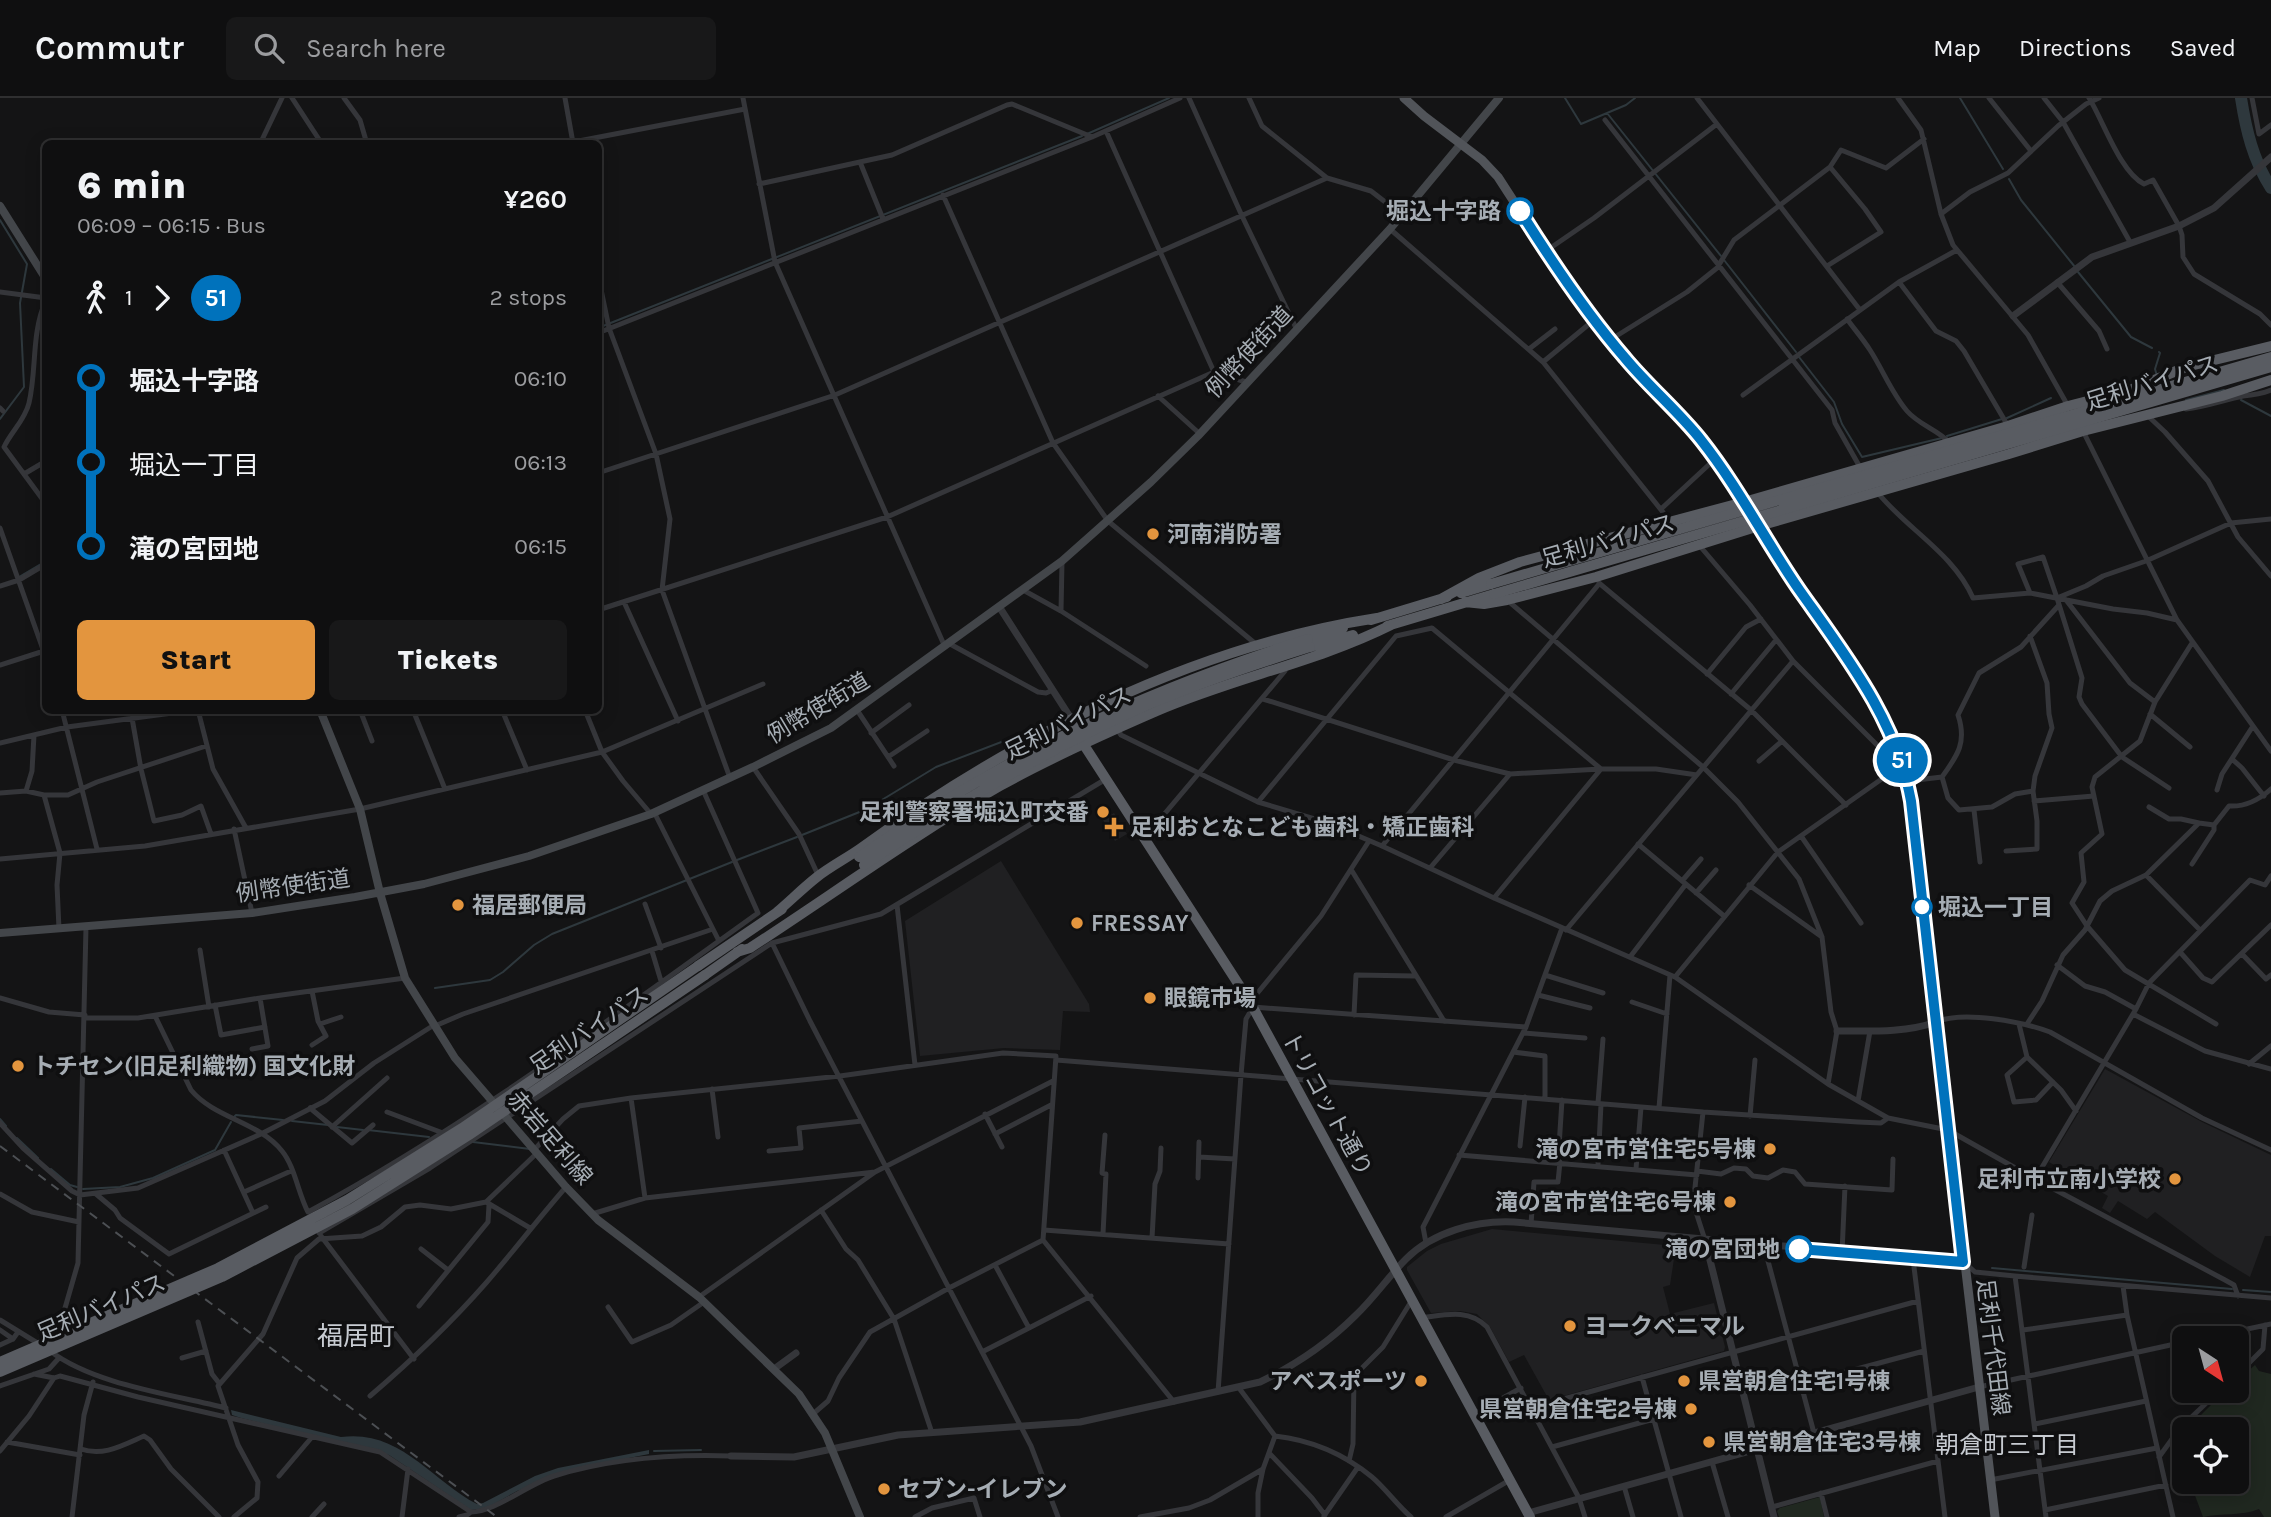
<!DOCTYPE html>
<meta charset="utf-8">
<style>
:root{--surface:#0f0f10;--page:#181819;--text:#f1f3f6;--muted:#9b9c9f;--line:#2f2f30;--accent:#e3953e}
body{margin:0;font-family:Karla,"Noto Sans JP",sans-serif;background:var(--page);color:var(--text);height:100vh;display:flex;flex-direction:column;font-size:26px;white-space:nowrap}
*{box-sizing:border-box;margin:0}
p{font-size:23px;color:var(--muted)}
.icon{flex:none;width:38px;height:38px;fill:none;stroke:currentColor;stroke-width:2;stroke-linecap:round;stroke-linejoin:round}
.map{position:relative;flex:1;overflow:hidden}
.panel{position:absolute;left:42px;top:42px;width:560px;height:574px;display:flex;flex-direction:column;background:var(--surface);border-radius:10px;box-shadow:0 4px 18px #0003,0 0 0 2px var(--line)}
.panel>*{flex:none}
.badge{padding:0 14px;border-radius:23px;font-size:24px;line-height:46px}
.needle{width:46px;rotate:144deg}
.controls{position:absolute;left:2172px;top:1228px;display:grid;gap:14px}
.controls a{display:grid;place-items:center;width:77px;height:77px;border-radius:10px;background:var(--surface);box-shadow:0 4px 18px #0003,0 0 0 2px var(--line);font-size:35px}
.map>.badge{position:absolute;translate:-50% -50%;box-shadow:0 0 0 4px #fff}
.legs{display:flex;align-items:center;gap:10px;height:77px;padding:0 35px;font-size:23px}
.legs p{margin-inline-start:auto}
.summary{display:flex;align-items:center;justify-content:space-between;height:119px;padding:0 35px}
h1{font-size:38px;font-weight:800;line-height:52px}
.cta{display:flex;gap:14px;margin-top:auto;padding:14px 35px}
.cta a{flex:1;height:80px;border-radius:10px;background:var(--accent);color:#111;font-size:28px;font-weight:800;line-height:80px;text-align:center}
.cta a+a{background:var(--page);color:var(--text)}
ul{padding:0 35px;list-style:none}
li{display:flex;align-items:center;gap:24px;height:84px;font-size:26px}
li i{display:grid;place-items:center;width:10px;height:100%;margin:0 9px;background:currentColor}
li i::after{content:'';width:18px;height:18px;margin:-9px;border:5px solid;border-radius:50%;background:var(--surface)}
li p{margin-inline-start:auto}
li:first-child i{background:linear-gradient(#0000 50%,currentColor 0)}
li:last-child i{background:linear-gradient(currentColor 50%,#0000 0)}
header{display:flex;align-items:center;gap:42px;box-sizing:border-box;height:98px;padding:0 35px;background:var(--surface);border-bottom:2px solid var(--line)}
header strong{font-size:33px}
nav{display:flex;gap:38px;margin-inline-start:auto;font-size:24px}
.search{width:490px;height:63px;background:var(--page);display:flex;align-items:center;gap:18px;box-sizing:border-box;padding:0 24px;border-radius:10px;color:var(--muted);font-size:26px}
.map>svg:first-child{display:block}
.built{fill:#202022}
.green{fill:#202820}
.water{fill:#2e383d}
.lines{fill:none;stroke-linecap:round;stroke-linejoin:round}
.stream{stroke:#2e383d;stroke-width:2}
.river{stroke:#2e383d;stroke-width:12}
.minor{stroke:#35363a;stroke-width:5}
.tertiary{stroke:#35363a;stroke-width:7}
.secondary{stroke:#43464a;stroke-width:8}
.primary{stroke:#515459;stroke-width:9}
.trunk{stroke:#595c62;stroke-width:10}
.rail{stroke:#4c4f53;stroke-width:2;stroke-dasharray:9 7;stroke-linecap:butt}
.trunk-bridge{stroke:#595c62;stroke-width:10}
.line-1-casing{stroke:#fff;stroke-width:16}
.line-1{stroke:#0072bc;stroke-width:10}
.stop-1-dot{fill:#fff;stroke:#0072bc;stroke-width:3.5}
.poi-dot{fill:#e3953e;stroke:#0f0f10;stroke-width:2.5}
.labels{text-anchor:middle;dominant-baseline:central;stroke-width:7;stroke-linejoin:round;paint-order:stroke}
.stop-label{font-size:23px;font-weight:bold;fill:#a6adb4;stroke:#0f0f10;text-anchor:end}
.street-label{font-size:23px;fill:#a6adb4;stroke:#0f0f10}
.poi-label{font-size:23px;font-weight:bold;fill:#a6adb4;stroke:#0f0f10;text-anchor:start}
.neighbourhood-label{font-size:24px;fill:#c7cbd1;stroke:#0f0f10}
.quarter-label{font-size:26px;fill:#c7cbd1;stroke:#0f0f10}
</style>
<header>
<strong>Commutr</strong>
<div class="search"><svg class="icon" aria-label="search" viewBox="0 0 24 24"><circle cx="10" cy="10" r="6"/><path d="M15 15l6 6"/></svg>Search here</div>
<nav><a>Map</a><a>Directions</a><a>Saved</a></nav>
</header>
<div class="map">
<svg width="2271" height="1419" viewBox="0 0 2271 1419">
<rect width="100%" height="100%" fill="#141415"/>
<path class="built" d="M1114,715l13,21 -12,7 -12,-21z
M1001,763l88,143 1,8 -27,-1 -3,39 -56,-2 -84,8 -15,-135z
M2105,971l97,53 69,33v81h-6l-15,41 -35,-21 -60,-44 -8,7 -29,-18 -8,12 -8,-5 6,-12 -59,-34z
M1492,1131l184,17 -6,39 -7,2 7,27 44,-11 11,44 -1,4 -175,49 -25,-45 -15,7 -19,-35 -13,-13 -17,-3 -29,2 -24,-43v-3l20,-16 14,-7z"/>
<path class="green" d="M2255,1267l4,6 12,3v143h-7l-5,-8c-17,7 -37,4 -56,8l-13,-35h46v-52h-43l-2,-5 34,-34h11l1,-10z
M1820,1399l4,20h-45l-2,-6 3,-3z"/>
<path class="water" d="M231,1312l110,27c59,-8 90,43 136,67l6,-1 52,-27 23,-8 91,-18v4l-60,12 -72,25 -30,17 -16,2 -82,-55 -148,-37 -9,-3z"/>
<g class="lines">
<path class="stream" d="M1565,0l16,26 45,-19 9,-7
M1960,0l43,71
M1607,15l114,143
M1087,36l82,-36
M2009,81l12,21 54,67
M0,122l27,44 -7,39 4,84 -24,32
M1724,162l72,92
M2078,174l53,65 21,11
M598,230l484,-192
M1799,259l35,45 8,22 20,33 80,-19
M2157,278l-2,-7 5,-16 -1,-1
M2186,302l38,-10
M2241,302l30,16
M2007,320l44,-20
M1947,338l55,-17
M19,479l27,-16
M802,737l65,-26 69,-42 107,-41
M737,762l60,-23
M435,890l55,-8 13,-8 31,-27 18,-11 180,-72
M234,1019l2,-2 47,5
M0,1021l6,7
M292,1023l36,4
M337,1029l26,3
M368,1032l61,7
M17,1040l21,20
M473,1044l57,7
M51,1071l19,16 7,2
M83,1091l37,-2 33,-9 62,-28 16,-28
M1992,1170l240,21
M2243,1192l28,2
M654,1353l47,-1"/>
<path class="river" d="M2241,0c5,32 12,62 30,90"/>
<path class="minor" d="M292,0l30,46
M344,0l16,22 7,24
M565,0l8,45
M743,0l32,164 170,385
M1189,0l53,118 54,112
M1249,0l13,28 65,52 44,13 31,24
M1697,0l163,212
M1898,0l23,32 20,84 12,31 75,90 40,71
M1989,0l42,53
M2044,0l19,24 67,120
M2089,0c14,22 31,74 55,86l9,-4 26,46 3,9 1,22 11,17 66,40 11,11
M2252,0l7,36 12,-9
M1605,22l227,290 3,13 26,46
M1106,33l108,241
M260,46l22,-46
M563,46l182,-35
M860,64l23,57
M759,86l133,-29 115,-50 5,-1 80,33
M943,97l110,248 55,78 149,124
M1941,116l29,-22 38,-19 50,-47 28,-22 13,-6
M1390,131l153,133 127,159
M1546,153l48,-33 123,-94
M1827,168l54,-34 -16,-23 -35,-42
M598,177l11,53 47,126 14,65 -8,71 68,188
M1899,184l37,49 20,10 8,10 44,75
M2057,184l42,49 8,18
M0,194l46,6
M46,202c-15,33 -9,69 -17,103 -4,17 -18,29 -25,44l42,57
M1847,221c8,11 16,20 23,31 13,20 21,42 37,61 12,14 30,18 43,32
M598,235l494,-196 88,-39
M1610,242l77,-48 30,-24 17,-28 96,-73 11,-17 45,18 38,-29
M1529,251l26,-20
M1543,264l51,-42
M1743,297l156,-113 58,-32
M1158,298l42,38
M0,310l3,3
M2186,311c19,-2 38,-9 57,-13 10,-1 18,-2 28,-6
M2148,318l17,16 43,49 30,56 33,39
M2082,331l95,191 94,131
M598,375l237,-78 492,-217
M24,376l22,-13
M1878,395c29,36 76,61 95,105l57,-5 83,16 34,4 30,7
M1661,411l54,-50
M0,430l46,130
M1599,485l152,127 95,95
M0,488l19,-6 27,-16
M1023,492l38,21 85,55
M2030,495l-12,-29 25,-7 14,41
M1507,502l196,167 35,35 61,77 23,58 9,75 6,19 -9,53
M2066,502l64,83 25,19
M624,504l54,119
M598,512l289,-93 327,-145 32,10
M1061,513l1,-49
M2192,545l-37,59 -15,39 -45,36 -3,10 10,47 -21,19 3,29 -12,21 15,23 38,44 91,54
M950,546l88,48 8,1 7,-3
M0,567l44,-14
M1707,576l39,-47 15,-8
M1731,596l45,-54
M1263,601l191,61 56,14 91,-5h55l41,6
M62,612l35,139
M198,612l15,59 33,59
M360,612l12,31
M413,612l32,79
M502,612l25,60
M585,612l17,42 21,29 28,33
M857,612l37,56
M2150,616l40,33
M132,620l9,51 13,52 28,-6 19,-9 10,28
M1117,631l4,6 137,67 70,21 54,23 112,52 181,79 153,107 60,34 60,12 87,49 190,101 9,5 4,11
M871,635l38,-28
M0,645l67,-16 128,-17
M888,659l39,-26
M2232,661l10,9 22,28
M1759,663l23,-20
M753,669l46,67 19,41
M1908,683l34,-4
M2169,690l-47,-31 -40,-53 -3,-7 3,-19 -25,-80 29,-12 17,-10 43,-15 85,-38 40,-4
M2217,692l5,-16 31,-48
M26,693l6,-20 2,-36
M2033,693l-18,3 -23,13 -33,3 -11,-12 -6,-21c16,-22 25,-35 16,-62l21,-42 42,-26 38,-42
M0,695l26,-2 18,4h24l29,-13 109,-36
M44,697l16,58 -3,32 2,44
M2034,703l60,-5
M1258,704l138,-166 36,-8 169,141 -107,129
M2149,709l20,12h12l18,4
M1974,712l6,52
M654,714l65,129
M234,731l18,84
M1801,738l60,87
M1145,739l140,-166v-4
M1638,746l86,72
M1382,748l217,-262
M2006,753l31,-2v-28l-4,-30 2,-15 17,-48 -3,-14 -2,-31 -17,-47
M0,761l145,-13 215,-37 242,-57 161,-68
M2192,766l22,-34v-5
M1430,770l80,-94
M1352,773l92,150
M2146,777l54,55
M1682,783l19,-22
M1749,787l73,52
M1696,795l20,-23
M645,806l16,44
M897,807l18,160
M1566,832l227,-269
M772,845l38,78 221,425 27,71
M200,852l9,57
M652,853l9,30
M2180,854l23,26 9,4 59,-57
M2242,856l24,25 5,-4
M1630,859l56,-73
M2057,867l28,21 20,6 31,17
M1545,877l58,18
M1675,879l103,-125 125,-88 -11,-4 -99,-99 -43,-56 -51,-60
M1538,897l52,13
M0,900l49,14 36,3
M1250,904l71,-86 48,-75
M1632,904l35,12
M215,907l6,30 44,-8
M2133,916l72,37 66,18
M1354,917l2,-40 59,1
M155,918l36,74c23,28 68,32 91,61 13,16 16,42 26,61 158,-85 303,-194 450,-299l-55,-123
M85,920h53l122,-20 145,-20
M1936,924c27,-12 87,0 114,10l152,86 69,32
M320,926l21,-7
M2019,926l8,33 34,33 15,21
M2027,926l15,-23 21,-46 22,-25 15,-29 12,-10 34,-16 53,-52 15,2 15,-19c17,1 30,-6 42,-17
M435,928l28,-12 250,-85
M1523,935l62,5
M312,947l14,-9 -8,-15 -6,-30
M252,951l16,-3 -8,-48
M1513,954l32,4v43
M2027,959l-20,18 7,27 22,-2 17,-18
M1056,962l647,52 155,10 23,1 7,-5
M2249,966l22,-18
M712,991l6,48
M631,1000l14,100
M1858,1003l12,-70
M1598,1005l5,-64
M310,1010l42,35 21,-18
M1659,1010l11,-133
M387,1014l56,21
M1703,1014l-9,85 2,15 9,28
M985,1016l17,33
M1750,1018l5,-56
M0,1025l23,25 49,43 8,4 58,-7 123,-54 64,-33 49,-38 60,-38
M332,1029l55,-49
M995,1036l56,-29
M1520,1048l5,-49
M224,1052l29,63
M534,1052l29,-31 16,-13 52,-8 209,-22 163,-23 53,3 -13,184 131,162
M769,1053l32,-3 -2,-20 63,-7
M1459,1057l238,20
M1199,1059l36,2
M1558,1064l4,-62
M1598,1067l3,-61
M1636,1071l5,-62
M1697,1073l24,3 13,-6 12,1 7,7 15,2 15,-8 12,2 10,12 87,6 1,-31
M1198,1080l1,-36
M2035,1081l101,-170 13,-26 101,-103 15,5 6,-9
M244,1094l47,-21
M0,1096l32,18 47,10
M96,1096l19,16 5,8 49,36 97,-47
M486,1104l51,-49
M821,1112l25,39 12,11 36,59 38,114
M592,1116l53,-16 230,-26
M1531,1126l3,-42h24l2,-20
M1044,1132l185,14
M319,1135l111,-65 342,-225 109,-29 225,-135
M1103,1136l3,-60 -4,-1 3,-38
M321,1138l93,123
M1152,1140l3,-54 5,-13 1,-23
M1426,1145l-3,-16 103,-200 36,-99
M1764,1148l50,187
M421,1151l27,21
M1842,1155l3,-67
M1913,1161l32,258
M1966,1166l9,8 40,4 256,22
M995,1167l34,63 62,-32
M2024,1169l8,-52
M2015,1178l31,241
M2123,1188l4,29 46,202
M699,1199l176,-125 178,-91
M419,1208l69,-84 1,-17
M608,1209l24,35 39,-17 33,-23
M1421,1220c24,-3 47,-10 66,9l92,171 6,19
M0,1222l39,24
M198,1224l14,52 7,9
M0,1232l13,9
M2023,1232l104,-15
M53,1241l10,-24 15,-52 8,-336
M2201,1241l70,-15
M0,1247l13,-6 5,-7
M50,1253c45,34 121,43 176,57
M982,1254l47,-24
M182,1260l24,-7
M34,1276l20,4 6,-2 78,21 242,55 91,60c24,0 57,-28 83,-36 58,-18 117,-22 177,-20
M2236,1278l27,-27 2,-24
M1642,1279l39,140
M1801,1286l123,-33
M0,1288l49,-17 10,-11
M1979,1289l205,-45
M1239,1290l36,48 -12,33 -5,24v24
M2202,1293l3,13
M1218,1294l23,-317 5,-56 7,-12 273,20
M370,1298c41,-35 80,-72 116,-113 27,-31 52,-64 80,-96
M1531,1310l387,-107
M813,1316l15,-13 11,-23 31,-46 79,-44 94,-48
M1474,1316l47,-26
M2035,1326l111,-23
M1275,1338c36,4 69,18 97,41 14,12 25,28 39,40
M7,1344l73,13
M1552,1349l102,-28
M81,1351c22,8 42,-4 63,-13l6,4 21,29 48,48
M0,1353l29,-35 25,-38
M1270,1356l42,44 13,17
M2159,1359l21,-29 39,-37
M1349,1363l4,-17 1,-68 29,-29 29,-47
M1712,1364l16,55
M279,1378l33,-39
M1990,1382l167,-32
M1624,1388l9,31
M1821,1395l6,24
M1772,1409l166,-46
M2045,1412l121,-25
M1324,1418l34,-49
M72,1419l12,-102 9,-33
M234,1419l23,-19 1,-16 -20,-37 -20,-59 45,-52 34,-76 22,-19 43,-3 19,-9 24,-20 15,-2 31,4 35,-7 44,26
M312,1419l12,-13
M402,1419l6,-48
M459,1419l8,-2 4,-3
M915,1419l17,-9 42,-10 6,19
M1140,1419l49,-9 21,-8 53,-31
M1446,1419l64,-37"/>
<path class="tertiary" d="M2013,218l79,-59 87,-31 35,-18 57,-51
M1000,510l72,112
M1837,933c31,0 69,2 99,-9
M1705,1142l69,277
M774,1271l22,-16
M731,1358l63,1 104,-22 182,-13 180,-40c36,-17 68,-39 96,-67 18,-17 32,-38 50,-56 27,-27 70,-39 108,-37l449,40
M1528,1415l451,-126"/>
<path class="secondary" d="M0,108l46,73
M320,612l40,99 20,84 25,85 50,80 111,129 32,33 101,77 100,97 26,39 35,84
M0,835l252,-20 103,-16 69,-13 105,-28 122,-42 102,-47 78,-39 231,-167 89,-79 47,-46 192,-207 109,-131"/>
<path class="primary" d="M1404,0l20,18 58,44 16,17 48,74 48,69 41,50 66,71 46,65
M1756,423c23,37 47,73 71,108 32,48 67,95 81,152l87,736"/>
<path class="trunk" d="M1461,495l30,-9
M1441,501l38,-21 41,-16 224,-60 264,-76 60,-20 62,-16 56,-23 85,-21
M1465,504l19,2 23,-4 89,-23 163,-51 250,-72 74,-23 139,-35 49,-16
M1371,522l76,-23
M1387,528l107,-32
M1308,541l35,-11
M1310,549l43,-12
M1072,622l12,25 166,257 280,515
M777,814c13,-11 26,-24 40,-35 14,-11 30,-19 44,-29 152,-110 329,-201 516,-230
M737,854l13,-4c83,-54 164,-113 250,-162 50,-28 104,-52 157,-75 76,-33 160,-49 234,-86
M698,868l84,-57
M705,877l37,-26"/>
<path class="rail" d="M0,1048l497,371"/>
<path class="trunk-bridge" d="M1491,486l780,-227
M1494,496l777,-227
M859,759c143,-100 283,-166 449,-218
M864,767c91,-61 185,-117 286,-161 52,-22 106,-40 160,-57
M0,1264l218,-94 129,-68 115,-72 236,-162
M0,1274l222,-95 130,-68 117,-74 236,-160"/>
</g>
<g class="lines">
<defs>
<path id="line-1" d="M1520,113c32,51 66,102 105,147 24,29 53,53 76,82 38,48 65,102 99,151 46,65 97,130 111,210l52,461 -164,-13"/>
</defs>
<use href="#line-1" class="line-1-casing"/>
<use href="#line-1" class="line-1"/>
</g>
<g class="stop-1-dot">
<circle cx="1520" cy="113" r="12"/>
<circle cx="1922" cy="809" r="9"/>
<circle cx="1799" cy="1151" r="12"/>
</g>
<g class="poi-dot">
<circle cx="1153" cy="436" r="7"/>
<circle cx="1103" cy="714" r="7"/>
<path d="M1110.5 718.5h7v7h7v7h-7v7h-7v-7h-7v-7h7z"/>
<circle cx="458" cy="807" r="7"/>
<circle cx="1077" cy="825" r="7"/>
<circle cx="1150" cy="900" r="7"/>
<circle cx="18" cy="968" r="7"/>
<circle cx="1770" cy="1051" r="7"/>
<circle cx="2175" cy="1081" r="7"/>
<circle cx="1730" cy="1104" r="7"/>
<circle cx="1570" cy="1228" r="7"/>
<circle cx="1421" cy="1283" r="7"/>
<circle cx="1684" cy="1283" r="7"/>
<circle cx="1691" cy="1311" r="7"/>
<circle cx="1709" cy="1344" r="7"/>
<circle cx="884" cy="1391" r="7"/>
</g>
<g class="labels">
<g class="stop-label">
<text x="1501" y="113">堀込十字路</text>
<text x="1938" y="809" text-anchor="start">堀込一丁目</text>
<text x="1780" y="1151">滝の宮団地</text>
</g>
<g class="street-label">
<text transform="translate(1249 254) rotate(-47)">例幣使街道</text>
<text transform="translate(2152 285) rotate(-17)">足利バイパス</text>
<text transform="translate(1608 443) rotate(-16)">足利バイパス</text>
<text transform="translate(818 610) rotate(-31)">例幣使街道</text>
<text transform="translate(1068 625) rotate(-26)">足利バイパス</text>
<text transform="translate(293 788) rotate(-8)">例幣使街道</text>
<text transform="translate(589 932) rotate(-34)">足利バイパス</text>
<text transform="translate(1327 1006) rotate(61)">トリコット通り</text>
<text transform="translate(550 1040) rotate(49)">赤岩足利線</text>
<text transform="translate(101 1210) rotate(-23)">足利バイパス</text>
<text transform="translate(1993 1249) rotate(83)">足利千代田線</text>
</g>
<g class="poi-label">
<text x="1167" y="436">河南消防署</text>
<text x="1089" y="714" text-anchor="end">足利警察署堀込町交番</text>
<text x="1130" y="729">足利おとなこども歯科・矯正歯科</text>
<text x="472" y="807">福居郵便局</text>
<text x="1091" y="825">FRESSAY</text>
<text x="1164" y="900">眼鏡市場</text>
<text x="32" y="968">トチセン(旧足利織物) 国文化財</text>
<text x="1756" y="1051" text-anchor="end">滝の宮市営住宅5号棟</text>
<text x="2161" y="1081" text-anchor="end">足利市立南小学校</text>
<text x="1716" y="1104" text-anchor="end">滝の宮市営住宅6号棟</text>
<text x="1584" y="1228">ヨークベニマル</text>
<text x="1407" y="1283" text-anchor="end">アベスポーツ</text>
<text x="1698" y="1283">県営朝倉住宅1号棟</text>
<text x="1677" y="1311" text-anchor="end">県営朝倉住宅2号棟</text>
<text x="1723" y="1344">県営朝倉住宅3号棟</text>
<text x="898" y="1391">セブン-イレブン</text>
</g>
<g class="neighbourhood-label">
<text x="2007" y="1347">朝倉町三丁目</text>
</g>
<g class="quarter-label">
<text x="356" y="1238">福居町</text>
</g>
</g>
</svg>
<div class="controls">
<a><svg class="needle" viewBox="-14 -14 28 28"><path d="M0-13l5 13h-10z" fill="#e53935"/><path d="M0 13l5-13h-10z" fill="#9b9c9f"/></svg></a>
<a><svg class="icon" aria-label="locate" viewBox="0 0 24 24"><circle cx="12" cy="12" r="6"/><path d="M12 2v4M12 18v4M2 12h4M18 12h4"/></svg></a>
</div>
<b class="badge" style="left:1902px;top:662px;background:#0072bc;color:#fff">51</b>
<section class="panel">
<div class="summary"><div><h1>6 min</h1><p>06:09 – 06:15 · Bus</p></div><b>¥260</b></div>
<div class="legs"><svg class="icon" aria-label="walk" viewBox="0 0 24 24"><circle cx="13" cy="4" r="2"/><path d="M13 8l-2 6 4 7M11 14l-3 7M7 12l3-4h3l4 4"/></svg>1<svg class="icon" aria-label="forward" viewBox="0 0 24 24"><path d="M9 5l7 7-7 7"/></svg><b class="badge" style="background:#0072bc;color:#fff">51</b><p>2 stops</p></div>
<ul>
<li><i style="color:#0072bc"></i><b>堀込十字路</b><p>06:10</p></li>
<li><i style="color:#0072bc"></i><span>堀込一丁目</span><p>06:13</p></li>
<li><i style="color:#0072bc"></i><b>滝の宮団地</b><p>06:15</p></li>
</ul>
<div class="cta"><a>Start</a><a>Tickets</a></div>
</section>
</div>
